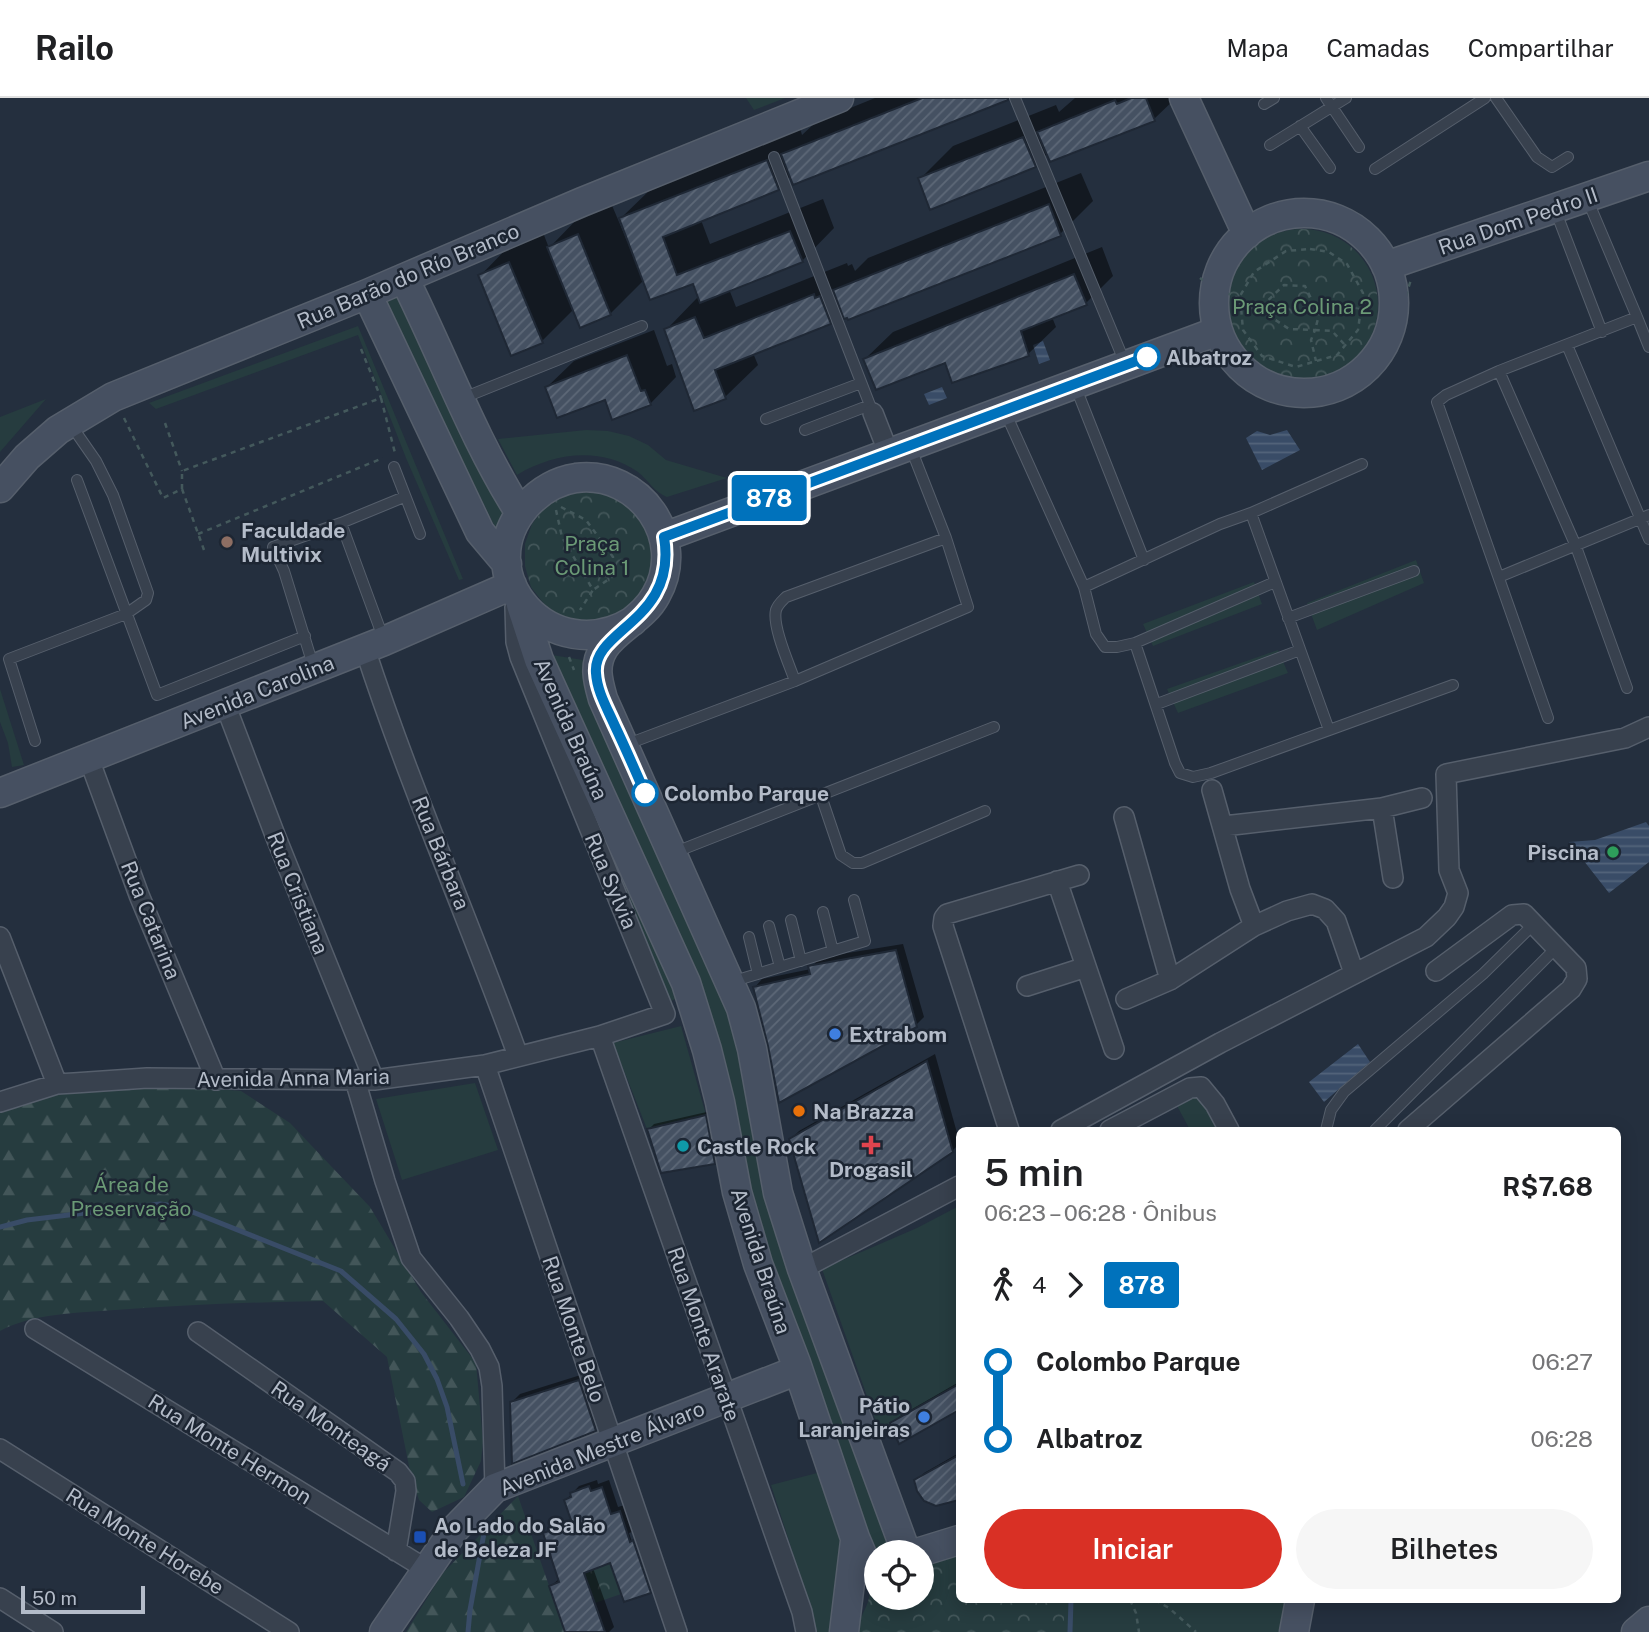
<!DOCTYPE html>
<html lang="pt">
<meta charset="utf-8">
<style>
:root{--surface:#fff;--page:#f6f6f6;--text:#202124;--muted:#757577;--line:#e0e0e0;--accent:#d93025}
body{margin:0;font-family:"Public Sans",sans-serif;background:var(--page);color:var(--text);height:100vh;display:flex;flex-direction:column;font-size:26px;white-space:nowrap}
*{box-sizing:border-box;margin:0}
p{font-size:23px;color:var(--muted)}
.icon{flex:none;width:38px;height:38px;fill:none;stroke:currentColor;stroke-width:2;stroke-linecap:round;stroke-linejoin:round}
.map{position:relative;flex:1;overflow:hidden}
.side{position:absolute;left:956px;top:1029px;width:665px;height:476px;display:flex;flex-direction:column;background:var(--surface);border-radius:10px;box-shadow:0 4px 18px #0003}
.side>*{flex:none}
.badge{padding:0 14px;border-radius:5px;font-size:24px;line-height:46px}
.controls{position:absolute;left:864px;top:1442px;display:grid;gap:14px}
.controls a{display:grid;place-items:center;width:70px;height:70px;border-radius:50%;background:var(--surface);box-shadow:0 4px 18px #0003;font-size:35px}
.scale{position:absolute;left:21px;bottom:18px;width:124px;box-sizing:border-box;padding-left:7px;border:4px solid #b4bcc9;border-top:0;font-size:19px;line-height:24px;white-space:nowrap;color:#b4bcc9;-webkit-text-stroke:5px #1d2633;paint-order:stroke}
.map>.badge{position:absolute;translate:-50% -50%;box-shadow:0 0 0 4px #fff}
.legs{display:flex;align-items:center;gap:10px;height:77px;padding:0 28px;font-size:23px}
.legs p{margin-inline-start:auto}
.summary{display:flex;align-items:center;justify-content:space-between;height:119px;padding:0 28px}
h1{font-size:38px;font-weight:600;line-height:52px}
.primary-button{display:flex;gap:14px;margin-top:auto;padding:14px 28px}
.primary-button a{flex:1;height:80px;border-radius:42px;background:var(--accent);color:#fff;font-size:28px;font-weight:600;line-height:80px;text-align:center}
.primary-button a+a{background:var(--page);color:var(--text)}
ul{padding:0 28px;list-style:none}
li{display:flex;align-items:center;gap:24px;height:77px;font-size:26px}
li i{display:grid;place-items:center;width:10px;height:100%;margin:0 9px;background:currentColor}
li i::after{content:'';width:18px;height:18px;margin:-9px;border:5px solid;border-radius:50%;background:var(--surface)}
li p{margin-inline-start:auto}
li:first-child i{background:linear-gradient(#0000 50%,currentColor 0)}
li:last-child i{background:linear-gradient(currentColor 50%,#0000 0)}
header{display:flex;align-items:center;gap:42px;box-sizing:border-box;height:98px;padding:0 35px;background:var(--surface);border-bottom:2px solid var(--line)}
header strong{font-size:33px}
nav{display:flex;gap:38px;margin-inline-start:auto;font-size:24px}
.map>svg:first-child{display:block}
.green{fill:#263c3f}
.forest{fill:url(#forest-firs)}
.park{fill:url(#park-crowns)}
.water{fill:url(#water-rules)}
.shadow{fill:#0007;fill-rule:evenodd}
.lines{fill:none;stroke-linecap:round;stroke-linejoin:round}
.stream{stroke:#394c67;stroke-width:5}
.building{fill:url(#building-hatch);stroke:#1f2835;stroke-width:2}
.lane-casing{stroke:#565f6c;stroke-width:12}
.street-casing{stroke:#565f6c;stroke-width:22}
.secondary-casing{stroke:#565f6c;stroke-width:31}
.path{stroke:#44595c;stroke-width:2.5;stroke-dasharray:5 5;stroke-linecap:butt}
.lane{stroke:#38414e;stroke-width:10}
.street{stroke:#38414e;stroke-width:19}
.secondary{stroke:#465061;stroke-width:28}
.line-1-casing{stroke:#fff;stroke-width:16}
.line-1{stroke:#0072bc;stroke-width:10}
.stop-1-dot{fill:#fff;stroke:#0072bc;stroke-width:3.5}
.education-dot{fill:#8d6e63;stroke:#1d2633;stroke-width:2.5}
.leisure-dot{fill:#2e9e5b;stroke:#1d2633;stroke-width:2.5}
.shop-dot{fill:#3f7fe0;stroke:#1d2633;stroke-width:2.5}
.food-dot{fill:#e8710a;stroke:#1d2633;stroke-width:2.5}
.health-dot{fill:#e0444e;stroke:#1d2633;stroke-width:2.5}
.culture-dot{fill:#0f9aa8;stroke:#1d2633;stroke-width:2.5}
.transit-dot{fill:#1a4fb4;stroke:#1d2633;stroke-width:2.5}
.labels{text-anchor:middle;dominant-baseline:central;stroke-width:5;stroke-linejoin:round;paint-order:stroke}
.street-label{font-size:21px;fill:#b4bcc9;stroke:#1d2633}
.park-label{font-size:21px;fill:#6b9a76;stroke:#1d2633}
.stop-label{font-size:21px;font-weight:bold;fill:#b4bcc9;stroke:#1d2633;text-anchor:start}
.poi-label{font-size:21px;font-weight:bold;fill:#b4bcc9;stroke:#1d2633;text-anchor:start}
</style>
<header>
<strong>Railo</strong>
<nav><a>Mapa</a><a>Camadas</a><a>Compartilhar</a></nav>
</header>
<div class="map">
<svg width="1649" height="1534" viewBox="0 0 1649 1534">
<defs>
<pattern id="forest-firs" width="22" height="20" patternUnits="userSpaceOnUse" patternTransform="scale(1.75)"><rect width="22" height="20" fill="#263c3f"/><path d="M5 1l3.5 6h-7zM16 11l3.5 6h-7z" fill="#435659"/></pattern>
<pattern id="park-crowns" width="20" height="18" patternUnits="userSpaceOnUse" patternTransform="scale(1.75)"><rect width="20" height="18" fill="#263c3f"/><path d="M2 6a3 3 0 1 1 6 0M12 15a3 3 0 1 1 6 0" fill="none" stroke="#435659"/></pattern>
<pattern id="water-rules" width="6" height="5" patternUnits="userSpaceOnUse" patternTransform="scale(1.75)"><rect width="6" height="5" fill="#394c67"/><path d="M0 2.5h6" fill="none" stroke="#53647b"/></pattern>
<pattern id="building-hatch" width="6" height="6" patternUnits="userSpaceOnUse" patternTransform="scale(1.75)"><rect width="6" height="6" fill="#455162"/><path d="M-1 1l2-2M0 6l6-6M5 7l2-2" fill="none" stroke="#5d6877"/></pattern>
</defs>
<rect width="100%" height="100%" fill="#242f3e"/>
<path class="green" d="M746,0h39l-31,12z
M403,193l103,219 -9,21 -113,-228z
M358,228l105,253 -4,1 -53,-122 -48,-123 -202,74 -7,-6z
M46,301l-46,53v-35z
M586,332l22,1 21,5 19,9 18,15 61,18 -60,19c-12,-4 -19,-17 -29,-25 -37,-26 -85,-19 -121,3l-19,-36z
M1416,462l8,23 -107,47 -10,-27z
M1254,484l8,22 -109,42 -10,-22z
M1278,552l10,23 -110,40 -11,-24z
M552,557l37,6 135,334 169,557h-16v5l-93,-253 -37,-121z
M0,591l24,76 -12,2 -4,-24 -8,-21z
M588,691l88,210 -9,3 -86,-212z
M681,928l25,89 -59,14 -34,-86z
M475,985l23,67 -96,30 -26,-81z
M1199,992l23,40h-32l-15,-28z
M959,1108v178l-80,46 -57,-161 95,-41z
M817,1375l28,79 -16,80h-15l-23,-85 -20,-62z
M877,1485v15l412,2 -6,32h-427l3,-10z"/>
<path class="forest" d="M128,984l113,9 49,32 80,84 51,85 55,71 7,78 -2,20 -17,36 -32,15 -13,-12 -9,-29 -23,-114 -64,-56c-70,1 -137,4 -208,9 -37,3 -82,3 -115,21v-223l6,-5z
M518,1398l47,136h-159l37,-59z"/>
<path class="park" d="M1226 207a76 76 0 1 1 152 0a76 76 0 1 1-152 0Z
M588,390l43,12 26,36 -3,45 -28,33 -42,9 -22,-6 -17,-12 -14,-18 -6,-21v-22l7,-20 14,-18 19,-13z
M959,1454v48h105v32h-203l13,-56h3v22h45v-36z
M610,1465l11,31 -26,9 -11,-30z"/>
<path class="water" d="M1043,243l7,19 -11,4 -6,-19z
M942,289l5,11 -18,7 -5,-11z
M1287,332l13,20 -38,20 -16,-32 11,-7 13,4z
M1646,724l3,4v36l-40,31 -40,-51 26,-2z
M1358,946l12,18 -46,40 -15,-20z"/>
<path class="shadow" d="M875,0h131l-215,78 -13,13 -77,31 9,24 113,-45 11,29 -32,33 -73,28 7,18 111,-44 1,3 4,-2 3,7 13,-13 213,-85 12,28 -33,33 -217,76 -13,13 -77,30 5,12 -33,32 -59,-67 32,-33 -4,-16 -50,-1 -34,34 -36,-5 -32,32 -62,-65 32,-33 30,-13 7,18 32,-33 30,-12 16,38 3,-1 -9,-22 33,-32 146,-58 2,7 14,-13z
M1075,0h101l-22,21 -106,34 -13,13 -115,13 33,-33 103,-41 3,7z
M1102,149l11,29 -27,27 -34,14 4,10 -28,27 -75,27 -7,-21 -81,-1 28,-27z
M654,232l13,36 5,-2 4,13 -26,27 -103,-17 27,-26z
M903,846l21,73 -8,8 -146,21 -15,-59 7,-8 49,-10 7,-10 5,-2z
M935,956l24,86v4l-7,7 -161,-12 8,-8z
M711,1013l9,46 -6,5 -65,-33 5,-5z
M587,1275l16,48 -8,8 -83,-27 8,-8z
M959,1284v26l-67,16 8,-8z
M959,1355v45l-43,-17 8,-8z
M597,1382l1,4 11,-4 9,27 10,-3 30,79 -8,8 -39,-30 -18,7 21,59 -5,5h-43l-15,-46 9,-8 -15,-44 8,-8 19,-7 -6,-19 13,-14zM632,1434l19,57h-3l-19,-56z"/>
<g class="lines">
<path class="stream" d="M0,1129l27,-7 133,-16 20,3 161,64 55,48 28,35 13,25 10,28 16,77
M468,1534l2,-22 14,-77
M1070,1534l1,-32"/>
</g>
<path class="building" d="M922,0h86v2l-215,85 -12,-31z
M1131,0h15l9,23 -105,41 -13,-30 78,-32 2,4z
M1023,39l13,30 -106,43 -12,-32z
M767,62l12,30 -116,47 14,38 113,-44 13,31 -103,41 -7,-19 -43,16 -31,-82z
M1049,106l12,32 -213,84 -1,-2 -3,1 -11,-29z
M578,136l33,81 -31,13 -33,-81z
M509,164l34,81 -32,13 -33,-81z
M1074,176l13,31 -66,26 8,25 -77,27 -7,-20 -69,27 -13,-31z
M814,196l1,4 5,-2 11,28 -116,46 11,29 -32,12 -30,-82 31,-12 9,21z
M627,257l14,36 4,-1 6,15 -39,15 -7,-20 -48,18 -12,-31z
M896,852l21,77 -138,76 -11,-57 -15,-59 57,-13 -2,-8 5,-1z
M927,963l26,91 -134,91 -30,-104z
M706,1017l9,49 -54,9 -14,-44z
M579,1282l17,51 -84,33 -2,-62z
M959,1286v26l-60,34 -9,-21z
M959,1357v45l-23,6 -12,-5 -7,-10 -3,-11z
M589,1388l2,5 11,-4 9,27 9,-3 10,31 3,-2 18,53 -27,9 -14,-39 -26,10 21,59h-40l-16,-46 10,-4 -16,-49 29,-10 -8,-23 7,-3 -1,-4z"/>
<g class="lines">
<defs>
<path id="lane" d="M1015,0l110,265
M1326,0l33,49
M1496,0l41,59 15,10 16,-10
M1264,6l10,-6
M1300,28l30,42
M1270,47l76,-47
M774,59l99,256
M1375,71l110,-71
M1556,114l46,120
M1637,219l12,30
M1567,247l82,194
M1499,273l76,173 52,144
M1076,290l68,172
M463,300l179,-72
M1006,316l78,173 12,47 9,13h12l18,-4 40,120 5,10 13,4 18,-4 242,-88
M766,321l95,-36
M805,332l65,-25
M394,369l26,67
M77,382l80,215 148,-59
M1251,415l111,-49
M341,425l63,-26
M1499,479l150,-62
M1084,489l136,-63 31,-11 78,217
M1288,520l126,-47
M1135,545l140,-61
M313,567l-29,-94 -11,-24 68,-24 43,117
M795,583c-6,-17 -23,-55 -19,-71 2,-6 6,-9 10,-13l160,-59
M1157,606l143,-54
M1548,620l-111,-316 9,-7 53,-24 138,-54 -49,-116
M35,643l-26,-82 117,-45 20,-14 2,-7 -35,-98 -17,-34 -25,-36
M625,647l170,-64 173,-74 -22,-69 -36,-92
M821,698l20,59 12,8h9l123,-52
M673,755l321,-126
M823,814l10,39
M791,822l10,41
M769,828l11,41
M749,839l9,37
M731,884l134,-41 -11,-41
M1326,1032l5,-20 13,-18 139,-118 52,-51
M1375,1032l182,-183"/>
<path id="street" d="M873,315l16,41
M365,551c45,138 104,271 153,407
M225,606l50,131 99,245
M89,661l50,136 77,185
M1212,692l28,99 14,37
M1382,710l11,70
M1124,719l46,163
M1224,728l158,-18 40,-10
M1057,783l57,168
M0,839l57,147
M1027,888l59,-19
M1126,901l44,-19 84,-54 33,-15 25,-7 13,5 11,12 18,52
M600,938l202,576 4,20
M485,967l192,567
M355,982l30,101 26,77 48,60 21,31 9,18 3,19 3,102
M0,1004l57,-18 17,-1 73,-5 227,2 111,-15 115,-29 65,-22 -145,-357 -4,-15 -1,-35
M1009,1032l-66,-204 1,-8 3,-4 132,-39
M1061,1032l159,-87 206,-106 21,-20 7,-10 4,-14 -9,-23 -3,-96 179,-36 24,-11
M1110,1032l80,-42 11,-1 14,17 14,26
M1408,1032l163,-141 6,-10 -1,-11 -52,-54 -12,1 -76,56
M802,1171l157,-83
M35,1231l391,240
M198,1234l200,140 7,9 1,10 -10,60
M0,1351l289,183
M0,1500l53,34"/>
<path id="secondary" d="M1184,0l63,136
M1214 205a90 90 0 1 1 180 0a90 90 0 1 1-180 0Z
M1386,168l263,-90
M404,180c39,78 69,161 116,235
M367,196l113,238 27,32
M0,390l27,-31 31,-27 55,-33 254,-103 215,-92 257,-104
M664,439l554,-206
M521,507l18,55 147,323 21,67 13,52 17,90 21,72 38,99 59,175 11,26 7,7
M633,523c-81,50 -167,-46 -107,-115 13,-14 30,-25 50,-28 64,-8 112,61 80,117 -12,23 -40,34 -52,53 -11,18 -6,33 -1,51l138,309 11,41 26,144 24,76 104,283
M0,695l384,-152 128,-56
M920,1454l39,-12
M384,1534l70,-102 41,-42 303,-118
M844,1534l11,-91
M1294,1534l6,-32
M1636,1534l13,-11"/>
</defs>
<use href="#lane" class="lane-casing"/>
<use href="#street" class="street-casing"/>
<use href="#secondary" class="secondary-casing"/>
<path class="path" d="M1310,151l19,3 18,12 16,29 -5,37 -21,25 -41,12 -34,-11 -19,-26 -3,-34 14,-24 32,-21z
M1200,180c19,15 38,17 59,31l25,-24 21,1 14,29 -4,15 17,1 13,14
M1259,211l30,20 26,1 -4,10 5,21
M361,251l20,49
M1211,259c18,13 31,30 52,39 44,20 109,-2 129,-48 10,-21 11,-46 19,-68
M124,320l39,80 19,-9 22,61
M165,325l17,48
M182,391v-18l199,-73 14,55
M561,409l25,13 27,37 -1,20 -19,13
M556,412l6,27 31,53 -13,20
M198,436l185,-76
M569,559l5,13
M1130,1502l6,13 3,19
M1155,1502l14,8 27,24"/>
<use href="#lane" class="lane"/>
<use href="#street" class="street"/>
<use href="#secondary" class="secondary"/>
</g>
<g class="lines">
<defs>
<path id="line-1" d="M645,695c-10,-23 -20,-46 -31,-69 -7,-16 -17,-33 -18,-51 -4,-44 82,-52 68,-136l483,-180"/>
</defs>
<use href="#line-1" class="line-1-casing"/>
<use href="#line-1" class="line-1"/>
</g>
<g class="stop-1-dot">
<circle cx="1147" cy="259" r="12"/>
<circle cx="645" cy="695" r="12"/>
</g>
<circle class="education-dot" cx="227" cy="444" r="7"/>
<circle class="leisure-dot" cx="1613" cy="754" r="7"/>
<g class="shop-dot">
<circle cx="835" cy="936" r="7"/>
<circle cx="924" cy="1319" r="7"/>
</g>
<circle class="food-dot" cx="799" cy="1013" r="7"/>
<path class="health-dot" d="M867.5 1036.5h7v7h7v7h-7v7h-7v-7h-7v-7h7z"/>
<circle class="culture-dot" cx="683" cy="1048" r="7"/>
<rect class="transit-dot" x="413" y="1432" width="14" height="14" rx="3.5"/>
<g class="labels">
<g class="street-label">
<text transform="translate(1518 123) rotate(-19)">Rua Dom Pedro II</text>
<text transform="translate(408 178) rotate(-23)">Rua Barão do Río Branco</text>
<text transform="translate(257 594) rotate(-22)">Avenida Carolina</text>
<text transform="translate(571 631) rotate(66)">Avenida Braúna</text>
<text transform="translate(441 755) rotate(68)">Rua Bárbara</text>
<text transform="translate(611 783) rotate(67)">Rua Sylvia</text>
<text transform="translate(298 795) rotate(68)">Rua Cristiana</text>
<text transform="translate(151 822) rotate(68)">Rua Catarina</text>
<text transform="translate(293 980) rotate(-1)">Avenida Anna Maria</text>
<text transform="translate(761 1163) rotate(72)">Avenida Braúna</text>
<text transform="translate(574 1231) rotate(71)">Rua Monte Belo</text>
<text transform="translate(704 1236) rotate(71)">Rua Monte Ararate</text>
<text transform="translate(331 1328) rotate(35)">Rua Monteagá</text>
<text transform="translate(602 1350) rotate(-22)">Avenida Mestre Álvaro</text>
<text transform="translate(230 1351) rotate(32)">Rua Monte Hermon</text>
<text transform="translate(145 1443) rotate(32)">Rua Monte Horebe</text>
</g>
<g class="park-label">
<text x="1302" y="208">Praça Colina 2</text>
<text x="592" y="445">Praça<tspan x="592" dy="24">Colina 1</tspan></text>
<text x="131" y="1086">Área de<tspan x="131" dy="24">Preservação</tspan></text>
</g>
<g class="stop-label">
<text x="1166" y="259">Albatroz</text>
<text x="664" y="695">Colombo Parque</text>
</g>
<g class="poi-label">
<text x="241" y="432">Faculdade<tspan x="241" dy="24">Multivix</tspan></text>
<text x="1599" y="754" text-anchor="end">Piscina</text>
<text x="849" y="936">Extrabom</text>
<text x="813" y="1013">Na Brazza</text>
<text x="697" y="1048">Castle Rock</text>
<text x="871" y="1071" text-anchor="middle">Drogasil</text>
<text x="910" y="1307" text-anchor="end">Pátio<tspan x="910" dy="24">Laranjeiras</tspan></text>
<text x="434" y="1427">Ao Lado do Salão<tspan x="434" dy="24">de Beleza JF</tspan></text>
</g>
</g>
</svg>
<div class="controls">
<a><svg class="icon" aria-label="locate" viewBox="0 0 24 24"><circle cx="12" cy="12" r="6"/><path d="M12 2v4M12 18v4M2 12h4M18 12h4"/></svg></a>
</div>
<div class="scale">50 m</div>
<b class="badge" style="left:769px;top:400px;background:#0072bc;color:#fff">878</b>
<section class="side">
<div class="summary"><div><h1>5 min</h1><p>06:23 – 06:28 · Ônibus</p></div><b>R$7.68</b></div>
<div class="legs"><svg class="icon" aria-label="walk" viewBox="0 0 24 24"><circle cx="13" cy="4" r="2"/><path d="M13 8l-2 6 4 7M11 14l-3 7M7 12l3-4h3l4 4"/></svg>4<svg class="icon" aria-label="forward" viewBox="0 0 24 24"><path d="M9 5l7 7-7 7"/></svg><b class="badge" style="background:#0072bc;color:#fff">878</b></div>
<ul>
<li><i style="color:#0072bc"></i><b>Colombo Parque</b><p>06:27</p></li>
<li><i style="color:#0072bc"></i><b>Albatroz</b><p>06:28</p></li>
</ul>
<div class="primary-button"><a>Iniciar</a><a>Bilhetes</a></div>
</section>
</div>
